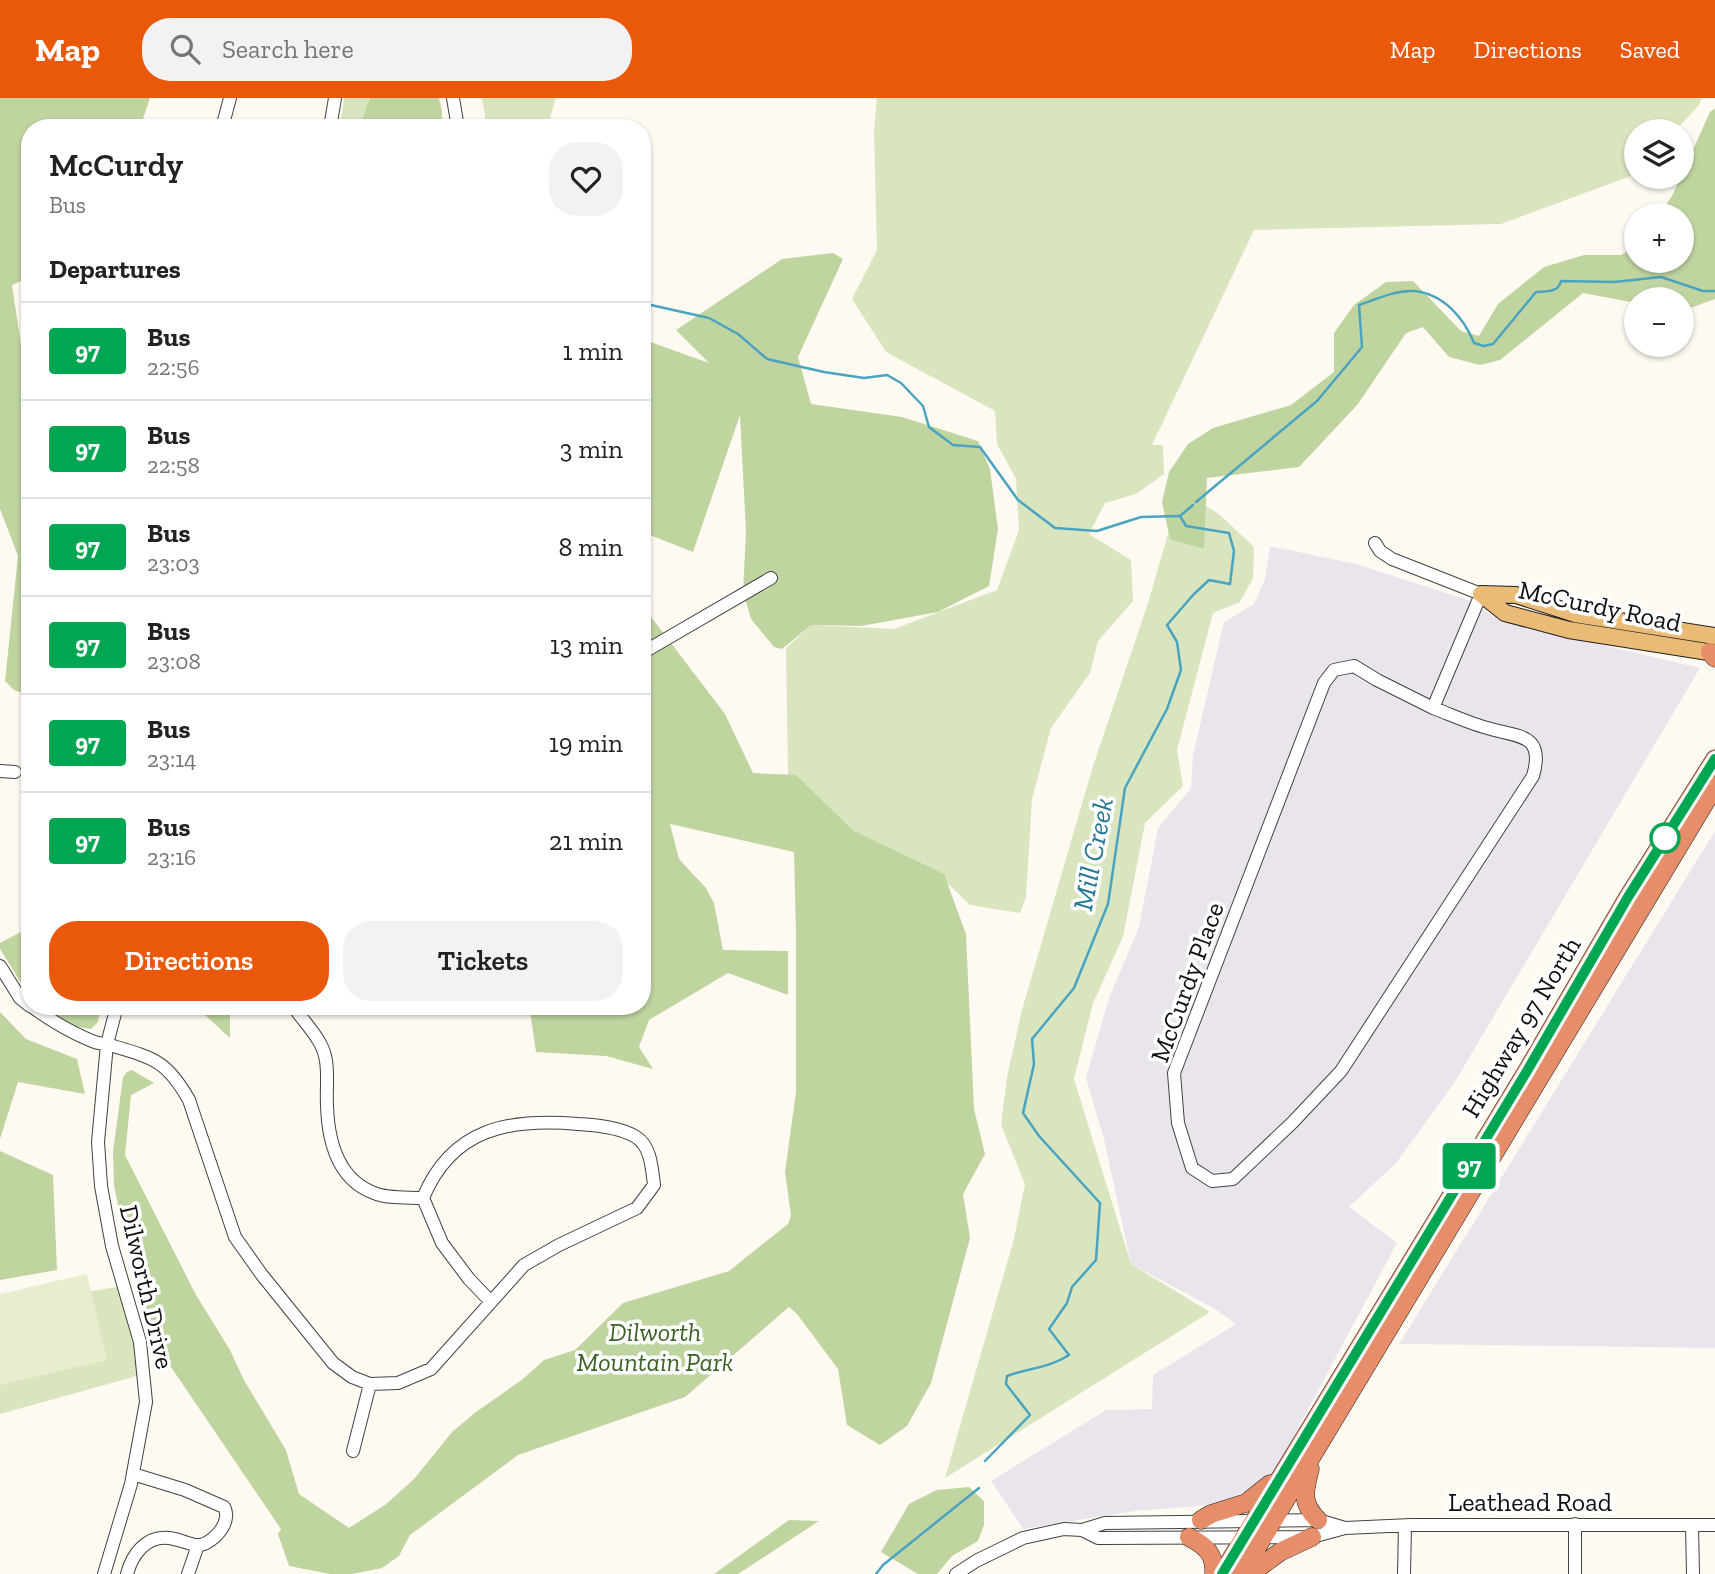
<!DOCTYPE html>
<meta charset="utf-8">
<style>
:root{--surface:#fff;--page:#f2f2f2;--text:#222;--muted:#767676;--line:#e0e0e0;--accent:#ea580c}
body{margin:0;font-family:"Zilla Slab",serif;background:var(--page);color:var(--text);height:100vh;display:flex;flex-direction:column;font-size:26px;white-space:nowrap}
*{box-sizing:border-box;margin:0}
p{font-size:23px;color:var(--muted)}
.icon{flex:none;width:38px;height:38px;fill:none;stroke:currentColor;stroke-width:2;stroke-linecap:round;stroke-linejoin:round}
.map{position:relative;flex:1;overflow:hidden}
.panel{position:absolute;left:21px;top:21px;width:630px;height:896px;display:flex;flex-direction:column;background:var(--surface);border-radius:28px;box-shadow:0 2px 5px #0004}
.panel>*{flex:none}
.badge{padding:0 14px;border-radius:5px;font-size:24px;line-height:46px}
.fabs{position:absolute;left:1624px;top:21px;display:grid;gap:14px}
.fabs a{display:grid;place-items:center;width:70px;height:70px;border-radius:50%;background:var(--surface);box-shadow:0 2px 5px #0004;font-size:35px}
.map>.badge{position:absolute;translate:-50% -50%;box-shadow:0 0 0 4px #fff}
h2{padding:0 28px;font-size:26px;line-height:63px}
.round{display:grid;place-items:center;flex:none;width:74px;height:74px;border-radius:28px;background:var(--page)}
.summary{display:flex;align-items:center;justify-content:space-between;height:119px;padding:0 28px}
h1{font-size:33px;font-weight:600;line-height:52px}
.primary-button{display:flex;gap:14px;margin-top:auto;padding:14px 28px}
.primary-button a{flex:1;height:80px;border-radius:28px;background:var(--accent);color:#fff;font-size:28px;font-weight:600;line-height:80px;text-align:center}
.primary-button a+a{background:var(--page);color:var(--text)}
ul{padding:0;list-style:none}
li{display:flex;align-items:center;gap:21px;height:98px;padding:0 28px;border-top:2px solid var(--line)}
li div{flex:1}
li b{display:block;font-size:26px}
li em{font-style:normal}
li .badge{min-width:77px;font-weight:700;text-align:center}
header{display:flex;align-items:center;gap:42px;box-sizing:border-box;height:98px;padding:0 35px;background:var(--accent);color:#fff}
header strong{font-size:33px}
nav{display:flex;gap:38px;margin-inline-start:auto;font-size:24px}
.search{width:490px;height:63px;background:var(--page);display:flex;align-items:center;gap:18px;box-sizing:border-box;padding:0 24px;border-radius:28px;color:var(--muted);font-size:26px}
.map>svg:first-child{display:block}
.industrial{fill:#eae5ec}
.green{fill:#d9e5bf}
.forest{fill:#c0d4a0}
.pitch{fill:#e8edd0}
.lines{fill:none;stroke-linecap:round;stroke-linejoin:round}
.stream{stroke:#4aa4c0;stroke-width:2.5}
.minor-casing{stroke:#424242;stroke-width:14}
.major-casing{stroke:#202020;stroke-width:18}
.highway-casing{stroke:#202020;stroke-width:19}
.minor{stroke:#fff;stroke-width:12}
.major{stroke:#eabb76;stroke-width:16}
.highway{stroke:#e58e69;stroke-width:18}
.line-casing{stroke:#fff;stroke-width:16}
.line{stroke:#00a651;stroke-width:10}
.stop-dot{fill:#fff;stroke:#00a651;stroke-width:3.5}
.labels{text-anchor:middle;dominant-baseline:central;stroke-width:7;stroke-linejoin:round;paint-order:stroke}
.street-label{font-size:26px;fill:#0f0f0f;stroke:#fff}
.park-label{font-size:26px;font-style:italic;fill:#3b6125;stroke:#fff}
.water-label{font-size:28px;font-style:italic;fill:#247695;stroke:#fff}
</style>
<header>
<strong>Map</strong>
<div class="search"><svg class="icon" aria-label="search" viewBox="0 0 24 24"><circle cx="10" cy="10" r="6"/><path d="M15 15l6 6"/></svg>Search here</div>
<nav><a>Map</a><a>Directions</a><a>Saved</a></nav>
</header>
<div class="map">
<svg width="1715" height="1476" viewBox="0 0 1715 1476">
<rect width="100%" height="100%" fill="#fefaf2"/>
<path class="industrial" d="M1270,448l86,18 112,36 33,21 199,47 -247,417 -57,78 -47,44 48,36 -123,230 -50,31 -89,7 -112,18 -32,-48 115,-71 46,-1 1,-34 83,-51 -21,-15 -84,-45 -27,-125 -18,-61 23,-80 30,-71 19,-99 33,-40 2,-33 31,-133 30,-18 11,-25z
M1715,733v517l-316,-4z"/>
<path class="green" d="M344,0h80l-32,30h-55l5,-14z
M482,0h74l-9,30h-60z
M877,0h825l-3,7 -24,26h-39v43l-135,50 -247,6 -102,215h11l1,29 -28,20 -31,9 -16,31 42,26 2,41 -35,40 -8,32 -39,55 -19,71 -6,98 -6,16 -50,-8 -24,-23 -92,-51 -53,-51 -13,-5 -2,-127 25,-23 83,4 103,-39 22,-60 -3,-51 -19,-35 -2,-33 -109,-59 -34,-53 25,-49 -3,-118z
M1181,391l39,26 34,32 -1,31 -13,24 -27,11 -36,137 6,36 -38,37 -22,114 -30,66 -19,76 57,185 79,48 -265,166 69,-239 11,-55 -24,-59 6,-48 15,-67 71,-244 55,-163z
M123,1188l21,88 -144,40v-108z"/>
<path class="forest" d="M0,0h150l-10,30h-110v149l-18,8 18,120v291l-16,-6 -9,-9 13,-125 -18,-47z
M370,0h69l3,14v16h-83z
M1715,10v191l-33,12v-12h-46v4l-53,-10 -83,67 -20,5 -31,-8 -26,-30 -17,6 -48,71 -59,63 -92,11 -3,71 -34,-10 -8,-37 7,-30 19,-28 25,-16 78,-23 43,-33v-39l20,-28 32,-23 27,-1 48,50 18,5 19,-32 46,-37 40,-12h37l15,-9v15h46v-46h-23l13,-19 38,-84z
M833,155l10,6 -45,98 13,47 91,13 76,24 12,28 8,60 -9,57 -51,26 -77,14 -50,-1 -29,24 -8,-2 -23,-28 -8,-27 3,-60 -6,-117 -47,137 -51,-20v-193l67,24 -33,-33 106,-71z
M642,507l83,109 28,59 43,2 58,56 90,43 22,60 8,175 11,45 -22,40 7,44 -39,145 -24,43 -27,19 -33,-20 -9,-56 -41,-55 -8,-7 -104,90 -167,58 -108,80 -11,21 -17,12 -30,6h-22l-41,-8 -11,-32 3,-5 -127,-187 -34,-127 -6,-30 -1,-33 10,-75 4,-5 5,-2 22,13 -23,12 -6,60 71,140 34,55 14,30 42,70 13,44 50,34 36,-23 29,-26 38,-47 24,-20 47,-33 21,-19 31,-10 48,-47 106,-32 59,-47 3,-8 -6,-44 11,-80v-158l-2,-82 -124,-28 9,35 27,29 8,15 9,47 65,1v44l-60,-22 -79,47 -10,27 14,22 -47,-13 -70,-4 -6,-41 2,-5h110z
M30,829v70l-30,-48v-6z
M39,908h61l-2,16 -7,7 -18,-3z
M195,908h35v32z
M0,914l26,27 51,20 8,35 -67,-12 -18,57z
M0,1053l53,24 4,95 -57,10z
M969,1389l15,14v24l-6,16 -26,15 -15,18h-19l-37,-22 28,-48 28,-14z
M789,1422l30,1 -81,53h-24z"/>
<path class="pitch" d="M87,1176l20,86 -107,25v-91z"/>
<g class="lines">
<path class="stream" d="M642,205l67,15 29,16 29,25 57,13 40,6 23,-3 14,8 22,23 6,21 24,18 27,2 38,53 37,28 42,3 44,-14 38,-1
M1196,404l121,-101 45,-54 -3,-42c16,-5 36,-15 54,-14 30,2 51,27 61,52l10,3 9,-2 43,-52c11,-1 22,1 25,-11l53,1 47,-5 42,14h12
M985,1363l45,-46 -24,-31 1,-8c24,-9 40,-7 62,-21l-20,-26 18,-26 5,-16 24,-27 4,-57 -61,-67 -16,-23 11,-49 -2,-25 42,-51 34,-84 17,-116 42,-79 14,-39 -4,-28 -10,-17 27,-31 15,-14 21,4 4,-33 -5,-18 -43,-7 -6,-10 13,-11
M876,1476l7,-9 96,-77"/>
<defs>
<path id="minor" d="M453,0l5,30
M222,30l8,-30
M330,30l5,-30
M1375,445l5,8 12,8 89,35 -48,114 -56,-28 -23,-14 -20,4 -10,13 -150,390 4,50 14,45 20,13 21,-2 60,-57 48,-51 192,-295c12,-42 -14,-39 -42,-47 -20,-5 -39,-14 -58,-21
M642,555l129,-75
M0,673l15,1
M0,868l20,32 10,8
M31,908c19,14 39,26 61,35 7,3 14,3 21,5 41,12 54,15 76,54l46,137 27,38 71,88 19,14 18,7 28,-1 33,-14 93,-104 35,-20 78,-37 17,-23c-2,-16 -3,-39 -18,-48 -16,-10 -40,-12 -58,-13 -69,-6 -126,4 -155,74l19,45 27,36 21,22
M293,908c10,15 28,32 32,50 4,14 1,33 2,49 1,36 10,74 47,88 14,6 34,4 49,5
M353,1353l17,-67
M1692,1427l1,49
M1082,1432l16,8 214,-1 33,-9 66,-3h304
M104,1476l27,-90 15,-82 -6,-60 -28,-96 -11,-60 -3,-44 9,-98 10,-38
M127,1476c5,-19 19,-39 42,-36 9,1 17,5 26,7 13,2 30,-15 31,-28 1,-1 -1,-9 -2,-10l-39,-17 -52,-16
M188,1476l10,-29
M956,1476l20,-13 47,-23 41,-9 18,1 23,-7 213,-3 27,8
M1404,1476l1,-48
M1575,1476v-50"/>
<path id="major" d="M1481,496l24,19 64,17 146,23
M1481,496l35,1 59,19 140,22"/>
<path id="highway" d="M1710,554l5,6
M1310,1371c-6,23 -9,34 8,51
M1201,1422l10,-6 35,-11 24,-19
M1189,1439c17,9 26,17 25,37
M1222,1476l305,-503 101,-174 87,-138
M1241,1476l474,-788
M1250,1476l30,-22 32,-15"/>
</defs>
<use href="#minor" class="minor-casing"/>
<use href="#major" class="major-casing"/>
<use href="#highway" class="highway-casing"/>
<use href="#minor" class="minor"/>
<use href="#major" class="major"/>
<use href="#highway" class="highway"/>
</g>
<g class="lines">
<defs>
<path id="line" d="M1222,1476l305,-503 101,-174 87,-138"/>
</defs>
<use href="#line" class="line-casing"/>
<use href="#line" class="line"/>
</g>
<circle class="stop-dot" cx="1665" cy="740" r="14"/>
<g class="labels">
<g class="street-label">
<text transform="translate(1600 508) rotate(12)">McCurdy Road</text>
<text transform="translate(1187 884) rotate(-70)">McCurdy Place</text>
<text transform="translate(1521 929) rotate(-59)">Highway 97 North</text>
<text transform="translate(147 1189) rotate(77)">Dilworth Drive</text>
<text x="1530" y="1404">Leathead Road</text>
</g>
<g class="park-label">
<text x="655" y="1234">Dilworth<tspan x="655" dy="30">Mountain Park</tspan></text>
</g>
<g class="water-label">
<text transform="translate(1093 756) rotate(-79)">Mill Creek</text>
</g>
</g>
</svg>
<div class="fabs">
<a><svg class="icon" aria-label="layers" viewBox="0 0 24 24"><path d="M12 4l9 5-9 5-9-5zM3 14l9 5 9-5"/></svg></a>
<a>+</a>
<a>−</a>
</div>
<b class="badge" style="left:1469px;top:1068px;background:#00a651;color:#fff">97</b>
<section class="panel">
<div class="summary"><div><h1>McCurdy</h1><p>Bus</p></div><a class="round"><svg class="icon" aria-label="heart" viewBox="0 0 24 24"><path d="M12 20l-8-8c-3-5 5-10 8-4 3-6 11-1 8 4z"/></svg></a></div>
<h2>Departures</h2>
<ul>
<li><span class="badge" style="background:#00a651;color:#fff">97</span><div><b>Bus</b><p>22:56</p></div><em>1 min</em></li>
<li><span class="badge" style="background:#00a651;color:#fff">97</span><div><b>Bus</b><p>22:58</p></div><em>3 min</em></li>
<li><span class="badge" style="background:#00a651;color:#fff">97</span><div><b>Bus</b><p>23:03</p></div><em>8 min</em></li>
<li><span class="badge" style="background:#00a651;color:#fff">97</span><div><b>Bus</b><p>23:08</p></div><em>13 min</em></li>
<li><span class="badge" style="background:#00a651;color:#fff">97</span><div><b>Bus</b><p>23:14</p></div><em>19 min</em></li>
<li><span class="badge" style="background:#00a651;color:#fff">97</span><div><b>Bus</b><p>23:16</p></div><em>21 min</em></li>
</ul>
<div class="primary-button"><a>Directions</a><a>Tickets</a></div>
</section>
</div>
